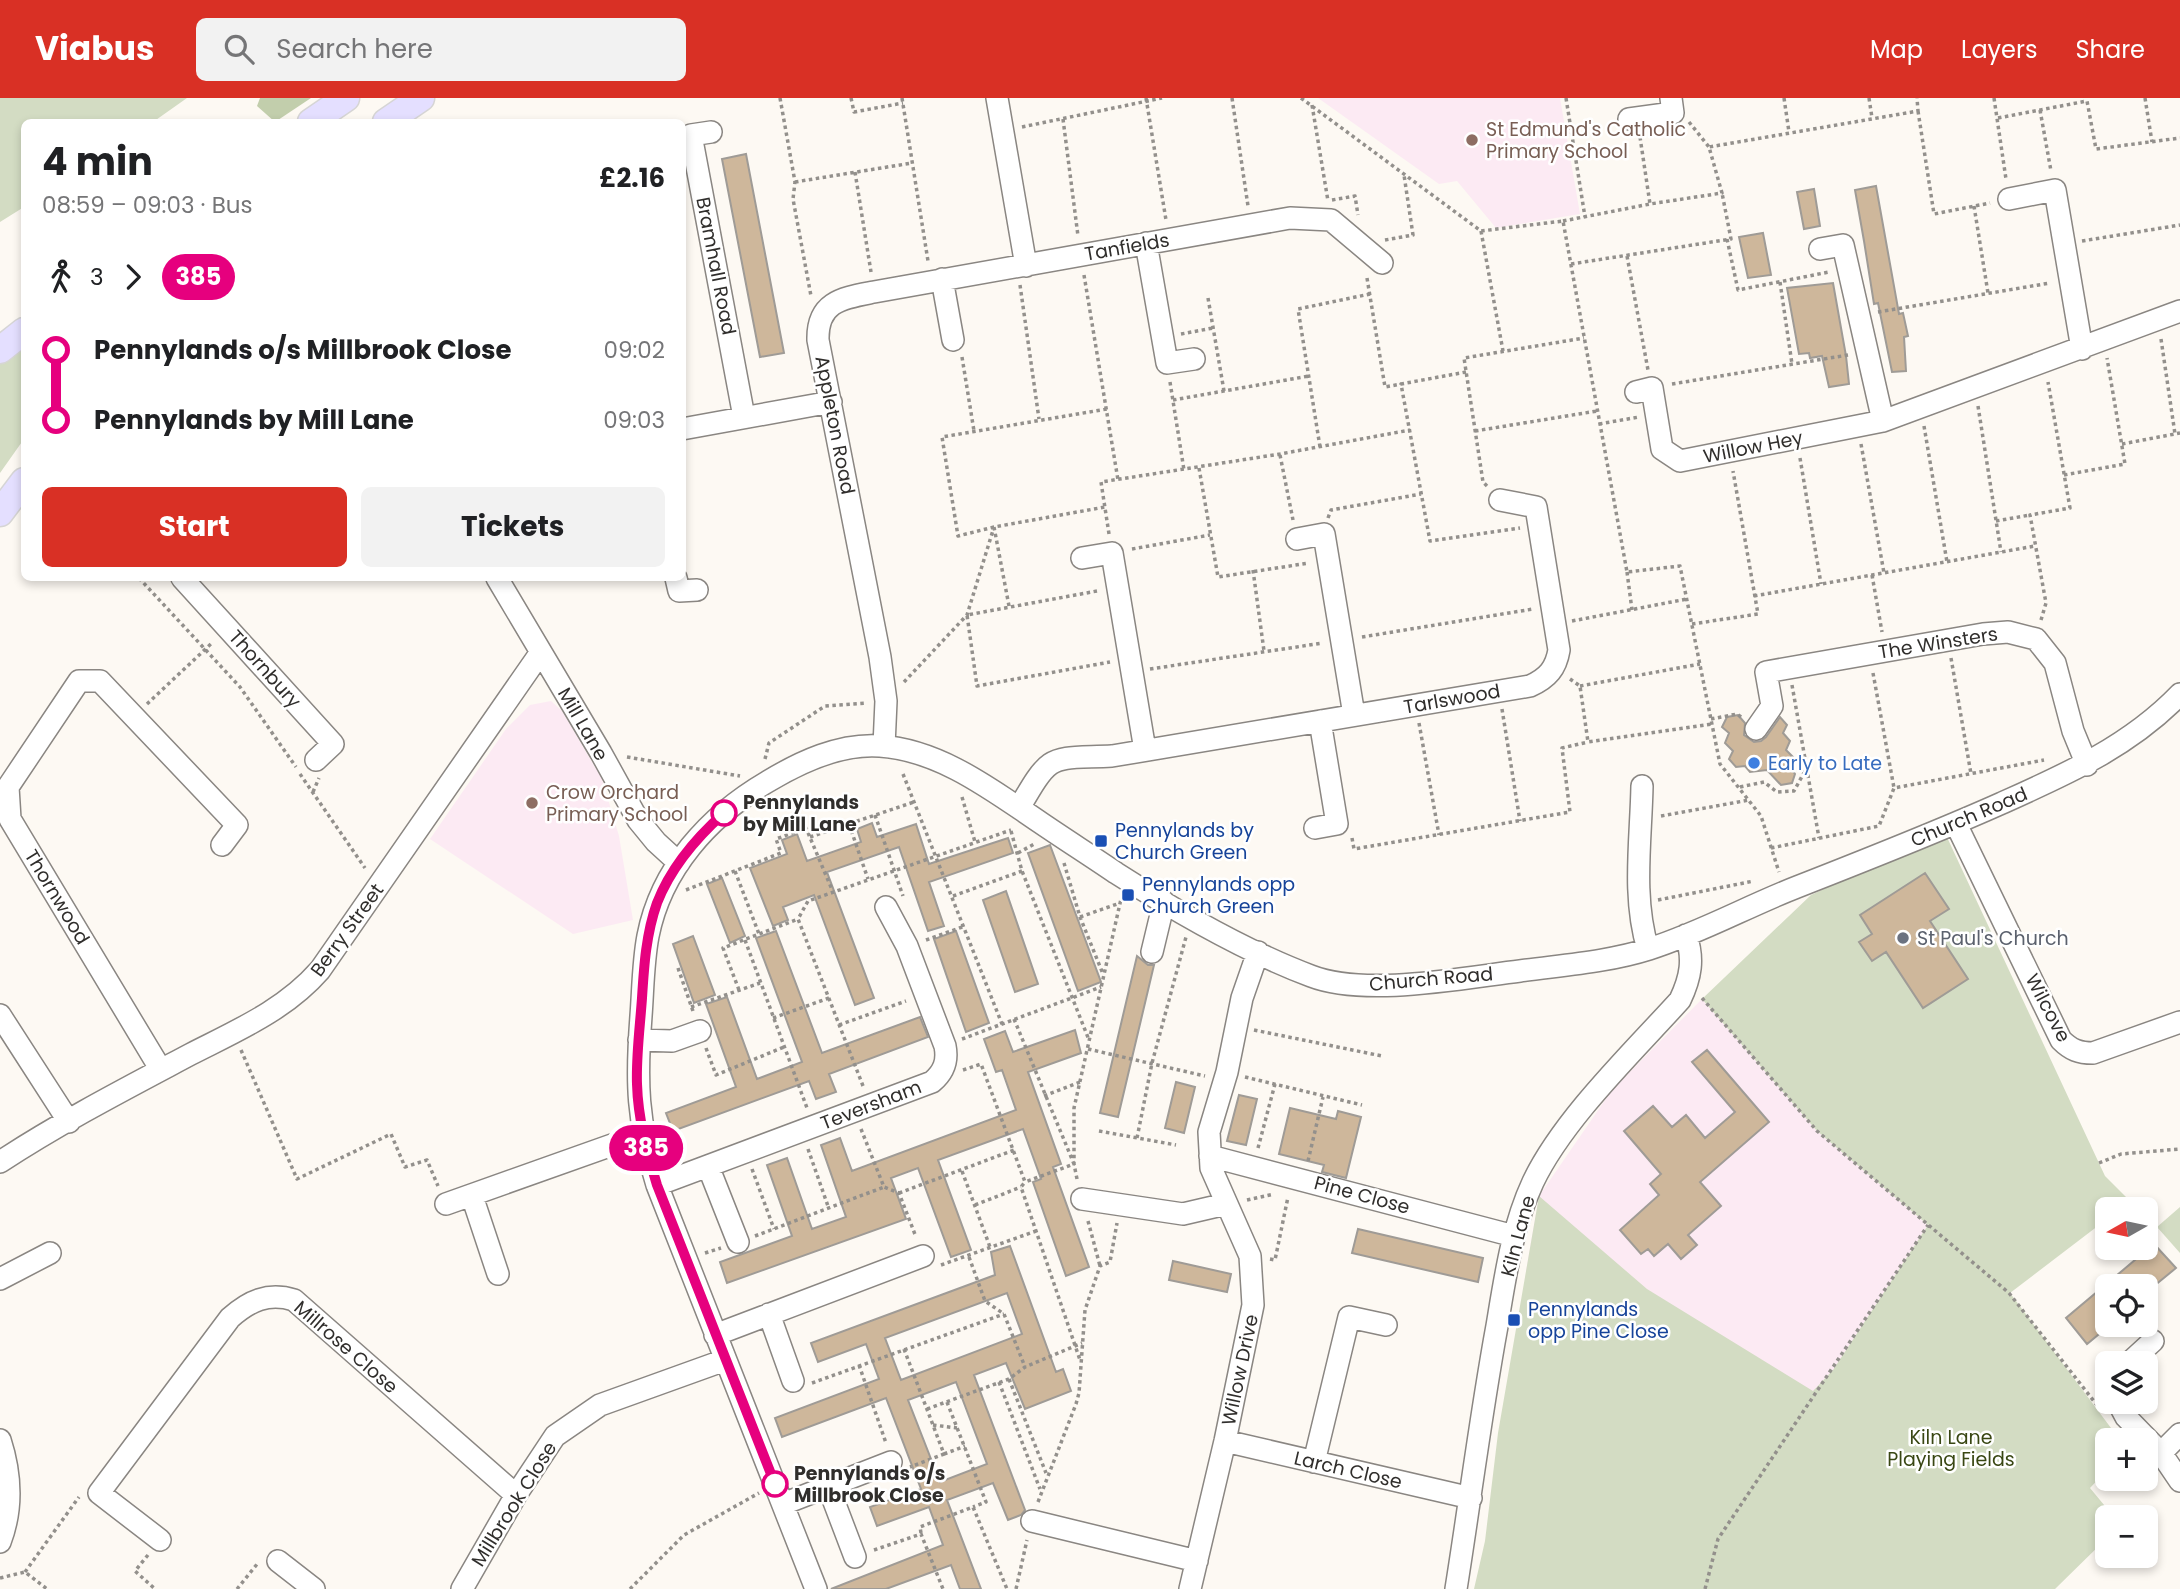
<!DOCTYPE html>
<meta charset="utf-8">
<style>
:root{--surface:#fff;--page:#f2f2f2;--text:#202124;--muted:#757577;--accent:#d93025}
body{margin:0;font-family:Poppins,sans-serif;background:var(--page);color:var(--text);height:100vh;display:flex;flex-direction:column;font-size:26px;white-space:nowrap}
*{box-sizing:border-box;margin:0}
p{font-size:23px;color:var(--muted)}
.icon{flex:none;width:38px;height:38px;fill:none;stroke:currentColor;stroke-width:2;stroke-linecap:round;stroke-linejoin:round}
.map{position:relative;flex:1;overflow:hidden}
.drawer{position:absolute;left:21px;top:21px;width:665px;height:462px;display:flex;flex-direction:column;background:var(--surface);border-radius:10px;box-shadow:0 4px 10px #0003}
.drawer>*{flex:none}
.badge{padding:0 14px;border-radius:23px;font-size:24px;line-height:46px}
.needle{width:46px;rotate:261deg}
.buttons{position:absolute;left:2095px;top:1099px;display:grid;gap:14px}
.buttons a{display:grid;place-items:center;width:63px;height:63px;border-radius:10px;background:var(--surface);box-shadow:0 4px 10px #0003;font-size:35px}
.map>.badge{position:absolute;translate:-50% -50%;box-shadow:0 0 0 4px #fff}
.legs{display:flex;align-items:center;gap:10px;height:77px;padding:0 21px;font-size:23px}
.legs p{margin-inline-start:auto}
.headline{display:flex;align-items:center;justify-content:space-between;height:119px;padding:0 21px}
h1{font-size:38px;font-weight:700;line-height:52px}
.action{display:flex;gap:14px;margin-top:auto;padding:14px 21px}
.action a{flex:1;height:80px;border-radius:10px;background:var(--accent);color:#fff;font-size:28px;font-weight:700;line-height:80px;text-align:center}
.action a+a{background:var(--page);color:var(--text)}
ul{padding:0 21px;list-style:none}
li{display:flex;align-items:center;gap:24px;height:70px;font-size:26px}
li i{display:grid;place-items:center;width:10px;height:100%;margin:0 9px;background:currentColor}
li i::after{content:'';width:18px;height:18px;margin:-9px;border:5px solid;border-radius:50%;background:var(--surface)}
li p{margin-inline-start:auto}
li:first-child i{background:linear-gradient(#0000 50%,currentColor 0)}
li:last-child i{background:linear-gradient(currentColor 50%,#0000 0)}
header{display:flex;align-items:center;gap:42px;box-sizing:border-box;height:98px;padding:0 35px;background:var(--accent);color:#fff}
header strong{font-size:33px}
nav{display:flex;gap:38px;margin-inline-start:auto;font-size:24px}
.search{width:490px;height:63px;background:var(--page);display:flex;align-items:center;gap:18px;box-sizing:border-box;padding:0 24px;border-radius:10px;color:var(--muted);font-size:26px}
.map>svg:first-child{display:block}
.education{fill:#fceaf3}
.green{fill:#d3dcc3}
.forest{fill:#c2ceac}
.building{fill:#ceb79b;stroke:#9f9b96;stroke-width:2;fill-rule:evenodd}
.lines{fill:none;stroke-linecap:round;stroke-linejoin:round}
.minor-casing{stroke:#8a8682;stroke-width:24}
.major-casing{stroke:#d6d5d5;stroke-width:29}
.path{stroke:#93908c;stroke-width:3.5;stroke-dasharray:3.5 3.5;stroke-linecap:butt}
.minor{stroke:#fff;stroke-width:21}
.major{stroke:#e4dfff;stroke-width:26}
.line-1-casing{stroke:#fff;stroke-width:16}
.line-1{stroke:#e6007e;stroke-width:10}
.education-dot{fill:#8d6e63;stroke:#fff;stroke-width:2.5}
.shop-dot{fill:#3f7fe0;stroke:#fff;stroke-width:2.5}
.stop-1-dot{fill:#fff;stroke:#e6007e;stroke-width:3.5}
.transit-dot{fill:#1a4fb4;stroke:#fff;stroke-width:2.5}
.worship-dot{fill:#6b7280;stroke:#fff;stroke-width:2.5}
.labels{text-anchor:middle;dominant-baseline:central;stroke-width:5;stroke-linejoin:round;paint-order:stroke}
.education-label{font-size:19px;fill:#785e54;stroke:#fff;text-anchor:start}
.street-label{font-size:19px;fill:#302e2c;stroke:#fff}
.shop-label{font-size:19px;fill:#366cbe;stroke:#fff;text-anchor:start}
.stop-label{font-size:19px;font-weight:bold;fill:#302e2c;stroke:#fff;text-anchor:start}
.transit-label{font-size:19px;fill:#164399;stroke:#fff;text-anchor:start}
.worship-label{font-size:19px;fill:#5b616d;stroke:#fff;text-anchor:start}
.park-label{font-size:19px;fill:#394713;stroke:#fff}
</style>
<header>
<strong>Viabus</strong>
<div class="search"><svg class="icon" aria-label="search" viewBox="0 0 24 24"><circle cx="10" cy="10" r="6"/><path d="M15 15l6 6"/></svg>Search here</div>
<nav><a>Map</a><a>Layers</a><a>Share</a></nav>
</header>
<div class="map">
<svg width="2180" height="1491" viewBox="0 0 2180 1491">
<rect width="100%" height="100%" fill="#fdf9f3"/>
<path class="education" d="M1318,0h242l20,116 -84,14 -39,-47 -18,3z
M551,603l11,10 34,58h3l20,67 14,84 -60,14 -143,-95 76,-110 24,-24z
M1702,901l115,132 111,94 -95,145 -177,196 -130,-295 13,-75 73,-106z"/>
<path class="green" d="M0,0h187l-34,24h-129v85l-24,15z
M24,246v95l-24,34v-109z
M1945,735l160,343 25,25 -11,8h-12v10l-97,74 110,147h-13v30l-17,18 24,29h-7v21l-52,51h-581l11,-48 13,-108 41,-237 108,93 166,102 20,-21 95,-145 -111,-94 -115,-132 109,-104z
M2180,1109v46l-23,-26z"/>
<path class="forest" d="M260,0h51l-36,24 -18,-16z"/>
<path class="building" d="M746,56l38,199 -24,4 -38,-198z
M1876,88l23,128 4,-1 5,23 -4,1 2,34 -14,1 -14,-69 -4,1 -10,-63 -9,-51z
M1814,91l6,37 -16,3 -7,-37z
M1763,135l8,42 -23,3 -9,-41z
M1833,185l13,73 3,28 -20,3 -7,-31 -12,2 -1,-5 -10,1 -12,-66z
M1738,617l7,8 -1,12 10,7 7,-1 5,-4 14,-20 7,8 -4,8 7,8 -4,9 7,7 -4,9 6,8 -3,9 -11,2 -14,-15 -17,2 -5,-6 -9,1 -7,-8 4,-8 -8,-8 4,-10 -7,-6 5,-10z
M872,725l5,14 39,-13 13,40 79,-26 5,15 -84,29 15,44 -16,5 -29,-84 -72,25 47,126 -19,7 -41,-110 -31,12 5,13 -15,6 -23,-58 37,-14 -5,-14 15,-6 10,27 54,-19 -4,-13z
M1050,747l51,137 -23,9 -50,-138z
M1925,775l24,36 -19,12 38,58 -45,29 -37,-56 -14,9 -13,-19 13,-8 -12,-19z
M722,780l23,58 -15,7 -23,-59z
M1006,793l32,93 -23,8 -32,-92z
M776,833l46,122 98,-36 8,20 -99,37 7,18 -20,7 -7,-18 -136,50 -7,-18 70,-26 -30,-83 21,-7 30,82 45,-17 -46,-124z
M956,833l33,92 -23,9 -32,-93z
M693,838l22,59 -21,8 -21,-59z
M1137,858l11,9h6l-36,152 -18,-4z
M1075,932l6,23 -53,19 33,92 -8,3 36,100 -23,9 -33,-94 8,-3 -18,-50 -85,31 33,90 -20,7 -33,-89 -27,10 15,41 -179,64 -7,-21 72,-26 -25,-71 20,-7 25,71 34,-12 -25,-72 19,-7 12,33 164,-61 -14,-40 -6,2 -12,-33 21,-8 8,21z
M1707,952l62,72 -69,60 21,24 -33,29 9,10 -16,14 -13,-15 -14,12 -6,-7 -7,5 -21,-24 39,-35 -9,-11 11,-10 -37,-43 29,-25 19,21 14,-12 19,23 30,-26 -43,-50z
M1176,984l19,5 -11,46 -19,-5z
M1239,997l18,4 -11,46 -19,-4z
M1290,1010l46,11 2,-8 23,6 -15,61 -24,-6 2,-7 -45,-11z
M1358,1131l125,29 -5,24 -126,-29z
M2154,1146l22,24 -22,18h-47v39h3l-23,19 -21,-26z
M1010,1148l46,126 7,-3 8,22 -46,18 -19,-46 -32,12 51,135 -4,5 -13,5 -15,-37 -46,17 34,89h-21l-9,-24 -65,24h-55l112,-44 -14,-38 -52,19 -7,-19 51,-18 -35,-91 -104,39 -7,-19 104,-39 -13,-35 -48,18 -7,-19 184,-68 -4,-23zM1007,1195l15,41 -121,46 -16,-42zM956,1284l31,82 -47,18 -32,-82z
M1173,1163l58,13 -4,18 -58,-12z"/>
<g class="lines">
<defs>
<path id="minor" d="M997,0l29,168
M1629,21l44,-6 -2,-15
M711,34l-20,3 53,282
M2009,101l46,-9 27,159
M1146,145l21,120 27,-4
M1820,151l23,-4 40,176
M942,181l11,61
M1636,294l16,-4 10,61 18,12 203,-40 297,-110
M682,331l149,-27
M1297,441l27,-5 30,181
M1082,460l30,-5 33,197
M182,480l151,166 -17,16
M497,480l104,175 37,67 18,22 23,21
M676,480l3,13 18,-1
M1756,631l16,-23 -6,-34 217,-38 25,-2 28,7 19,24 18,68 14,34
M884,648l2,-45 -6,-44 -62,-317c-1,-39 25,-42 56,-48l416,-74 41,2 51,43
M1642,688c-1,54 -10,111 6,163
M1019,710c33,-57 30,-49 93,-52l418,-70c18,-8 26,-18 29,-36l-23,-143 -36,-7
M1956,726l105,216c10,10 18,13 32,13l87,-31
M1315,730l22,-4 -17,-103
M1152,854l12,-50
M0,917l69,107
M639,942l33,1 28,-10
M161,972l-151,-251 -2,-32 71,-106h21l137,144 -15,20
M1210,1058l304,80
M0,1064c61,-40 127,-74 191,-108 47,-24 94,-44 129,-84l221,-318
M708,1068l30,76
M657,1087l275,-103c12,-10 16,-21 13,-36l-38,-100 -21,-39
M472,1098l26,78
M1082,1101l101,15 43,-10
M446,1106l197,-70
M0,1181l50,-26
M769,1216l24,67
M715,1237l208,-79
M2129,1265l24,-22
M2118,1304l8,15 35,36
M2180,1336l-19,19 19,28
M0,1342c11,34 13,68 0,102
M1225,1343l246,57
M1314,1364l35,-145 37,8
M828,1388l27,71
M783,1406l108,-42
M1032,1423l165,40
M160,1442l-61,-47 131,-175c19,-17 38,-26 64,-18l222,195
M278,1463l36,28
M462,1491l54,-94 39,-59 45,-31 125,-45
M816,1491l-159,-404c-20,-64 -21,-103 -16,-169 2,-26 2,-54 7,-80 13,-67 61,-120 119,-154 33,-20 73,-39 113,-36 60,4 112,44 161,77 25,17 50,33 75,50 58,37 131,79 195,103 54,21 151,2 209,-5 43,-6 88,-9 129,-22 51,-16 99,-43 148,-62 69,-27 138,-54 205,-84 65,-29 128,-57 178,-109
M1190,1491l35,-148 28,-136 -3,-49 -39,-88 -2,-36 18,-60 15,-74 16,-46
M1456,1491c14,-88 25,-176 41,-263 8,-48 15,-99 36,-144 30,-63 100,-130 147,-182 11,-23 14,-41 6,-65"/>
<path id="major" d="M311,24l35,-24
M386,24l35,-24
M0,252l24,-19
M0,415l24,-32"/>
</defs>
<use href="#minor" class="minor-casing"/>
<use href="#major" class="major-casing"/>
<path class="path" d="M780,0l15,84 -2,17 18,97
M851,0l3,14 49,-9
M902,0l26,163
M1146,0l20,122
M1232,0l16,108
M1301,0l180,133 82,-10 64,351 53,-6 40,198 41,52 18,56
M1566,0l19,119
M1784,0l5,34
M1869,0l3,20
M1994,0l12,81
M2145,0l7,44
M1312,7l16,96
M2040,12l11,61
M1918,13l16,103 56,-11
M1998,20l89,-17 9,48 84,-11
M1063,21l15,117
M1689,24l20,25
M1022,29l140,-29
M1640,39l10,67
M855,74l16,100
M795,84l117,-19
M1332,102l23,-4 3,19
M1974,108l14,87
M1563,123l87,-17 72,-11 -13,-46 209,-36 -1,-13
M1481,133l22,120
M1727,141l11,51 91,-18
M1385,142l28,-5 -9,-60
M2082,143l98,-16
M1627,158l21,114
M1571,166l160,-25 -9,-46
M1084,177l34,205
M1367,180l18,109 16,-3
M1780,184l12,82
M1020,187l19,134
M1208,200l16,93
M1878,214l172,-29
M1181,236l32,-6
M2161,241l14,95
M962,259l12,74
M1466,274l-65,12 29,157 90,-13
M1170,284l14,88
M1672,286l176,-29
M1173,302l136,-24
M1978,308l23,146
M1599,326l40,-7
M1924,328l23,136
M1475,333l122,-20
M1861,346l23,129
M2122,346l58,-11
M1320,349l-22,-138 72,-15
M1280,357l13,65
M1800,360l21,126
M1199,370l19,109 91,-14
M2064,377l61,-11 -18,-106
M1487,388l-4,-4 -19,-124 120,-20
M1328,420l3,-8 90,-16
M1996,423l34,-6
M994,429l-36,9 -16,-99 165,-28
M1109,436l-8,-52 179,-28 130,-24
M1132,451l78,-14
M1253,472l11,81
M1627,474l5,38
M1872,477l10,57
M139,480l101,109 56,80
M1097,493l-130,24 10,71 133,-24
M1754,498l281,-50
M1009,508l-15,-79 111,-20
M2041,522l5,-17 -16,-88 40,-7 -22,-126
M1572,523l115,-22
M1692,526l66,-10 -25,-143
M1362,539l171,-28
M1951,560l20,116
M1150,571l173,-26
M1873,575l21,115
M1570,581l10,7 8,56 124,-18
M904,584l63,-67 27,-88
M1792,587l27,153
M1580,588l120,-22
M147,606l66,-62
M1502,611l18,112
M1711,621l26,-5 4,3
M1419,625l20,112
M627,659l113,19
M765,661l4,-16 56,-37 42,-3
M300,676l65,94
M903,676l99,250
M1740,689l24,-5 13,10 17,-1 12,-22
M313,694l6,-14
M962,699l13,45
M875,717l28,81
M1661,718l88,-16
M849,726l19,55
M1011,733l11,40 67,169
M810,739l104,-35
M1352,740l2,11 216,-37 -8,-64 26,-6
M1771,750l108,-22 15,-38 150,-28
M1018,755l18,-10
M1064,765l16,54 23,57
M735,773l24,63
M686,792l95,-37 -5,-14 30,-11 27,64
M953,798l69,-25
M1658,802l96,-19
M1080,819l40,-14
M745,842l62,168
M926,842l39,-14
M678,870l16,46
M739,892l-16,-42 75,-29
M1702,900l115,133 192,162 88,112
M691,909l69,-24
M773,920l56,-20
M1014,921l60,145 -49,18
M839,927l67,-24
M1254,932l128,26
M962,941l139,-52
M706,950l10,27 68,-28
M1088,951l117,27
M241,952l56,129 94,-45 14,33 22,-7 11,26
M963,972l18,-6 44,118 -4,5 59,173
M1245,979l117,28
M863,988l-65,-167 10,-18 203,-71
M1044,998l36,-14
M861,1031l23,58 15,6 17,44
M1099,1033l77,14
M1137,1040l15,-75 34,-126
M1258,1050l17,-64
M808,1051l21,60
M1308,1063l15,-64
M2099,1065l22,-9 59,-5
M752,1071l22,60
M962,1073l28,76
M1077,1081l-3,-15v-56l47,-209
M899,1095l115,-43
M1247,1102l27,-6
M975,1107l46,-18
M1088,1123l12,45
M755,1138l129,-49
M705,1155l16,-5
M969,1159l16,44 19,13 21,53
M1270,1161l5,1 13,-63
M941,1167l95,-34
M904,1251l40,105 -34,13
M859,1267l27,78
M1009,1281l37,94
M999,1284l41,107
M812,1285l192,-69
M947,1304l39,100 -13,5
M927,1311l82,-30 16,-12 57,-24
M933,1327l24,3
M944,1356l21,-8
M1038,1404l38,-98 3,-11 6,-83 15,-44 10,-4 7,-39
M921,1435l-1,-6 53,-20 34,82
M874,1452l47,-16 22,55
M148,1457l-13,16 20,18
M25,1474l54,-75
M0,1480l25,-6 22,17
M237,1491l21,-26
M630,1491l54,-54 75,-42
M1016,1491l11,-49
M1705,1491l13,-50 210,-314"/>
<use href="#minor" class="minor"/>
<use href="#major" class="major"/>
</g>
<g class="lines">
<defs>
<path id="line-1" d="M724,715c-28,25 -53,54 -67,90 -11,31 -13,63 -15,95 -2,29 -6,58 -5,86 1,35 10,68 20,101l118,299"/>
</defs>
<use href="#line-1" class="line-1-casing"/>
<use href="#line-1" class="line-1"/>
</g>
<g class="education-dot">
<circle cx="1472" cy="42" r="7"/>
<circle cx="532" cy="705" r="7"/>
</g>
<circle class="shop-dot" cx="1754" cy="665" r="7"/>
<g class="stop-1-dot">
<circle cx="724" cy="715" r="12"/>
<circle cx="775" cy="1386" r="12"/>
</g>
<g class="transit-dot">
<rect x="1094" y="736" width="14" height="14" rx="3.5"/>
<rect x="1121" y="790" width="14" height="14" rx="3.5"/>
<rect x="1507" y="1215" width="14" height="14" rx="3.5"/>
</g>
<circle class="worship-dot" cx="1903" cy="840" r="7"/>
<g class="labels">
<g class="education-label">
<text x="1486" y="31">St Edmund's Catholic<tspan x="1486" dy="22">Primary School</tspan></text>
<text x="546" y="694">Crow Orchard<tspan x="546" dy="22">Primary School</tspan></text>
</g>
<g class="street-label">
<text transform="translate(1127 149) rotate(-10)">Tanfields</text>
<text transform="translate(716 168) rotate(79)">Bramhall Road</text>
<text transform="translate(835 327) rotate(79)">Appleton Road</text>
<text transform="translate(1753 349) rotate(-11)">Willow Hey</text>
<text transform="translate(1938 545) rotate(-9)">The Winsters</text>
<text transform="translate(265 571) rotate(48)">Thornbury</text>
<text transform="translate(1452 601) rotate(-10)">Tarlswood</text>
<text transform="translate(583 626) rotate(60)">Mill Lane</text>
<text transform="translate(1969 719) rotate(-23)">Church Road</text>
<text transform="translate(57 799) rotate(59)">Thornwood</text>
<text transform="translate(347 832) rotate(-54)">Berry Street</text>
<text transform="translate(1431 881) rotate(-5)">Church Road</text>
<text transform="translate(2048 910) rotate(62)">Wilcove</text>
<text transform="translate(871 1007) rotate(-21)">Teversham</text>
<text transform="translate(1362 1097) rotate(15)">Pine Close</text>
<text transform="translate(1518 1138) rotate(-75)">Kiln Lane</text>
<text transform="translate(346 1249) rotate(41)">Millrose Close</text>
<text transform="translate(1240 1272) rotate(-78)">Willow Drive</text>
<text transform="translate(1348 1372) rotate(13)">Larch Close</text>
<text transform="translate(514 1406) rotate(-58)">Millbrook Close</text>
</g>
<g class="shop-label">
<text x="1768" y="665">Early to Late</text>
</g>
<g class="stop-label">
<text x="743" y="704">Pennylands<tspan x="743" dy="22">by Mill Lane</tspan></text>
<text x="794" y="1375">Pennylands o/s<tspan x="794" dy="22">Millbrook Close</tspan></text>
</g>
<g class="transit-label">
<text x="1115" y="732">Pennylands by<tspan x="1115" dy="22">Church Green</tspan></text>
<text x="1142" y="786">Pennylands opp<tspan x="1142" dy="22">Church Green</tspan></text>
<text x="1528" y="1211">Pennylands<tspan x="1528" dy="22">opp Pine Close</tspan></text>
</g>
<g class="worship-label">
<text x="1917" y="840">St Paul's Church</text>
</g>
<g class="park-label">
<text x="1951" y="1339">Kiln Lane<tspan x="1951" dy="22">Playing Fields</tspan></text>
</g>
</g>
</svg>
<div class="buttons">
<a><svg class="needle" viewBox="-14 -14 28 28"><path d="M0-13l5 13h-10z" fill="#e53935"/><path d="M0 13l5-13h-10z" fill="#757577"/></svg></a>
<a><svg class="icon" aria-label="locate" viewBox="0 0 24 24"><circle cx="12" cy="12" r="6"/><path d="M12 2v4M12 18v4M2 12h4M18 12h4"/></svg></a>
<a><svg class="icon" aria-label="layers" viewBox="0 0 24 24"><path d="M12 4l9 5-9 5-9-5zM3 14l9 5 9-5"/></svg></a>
<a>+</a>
<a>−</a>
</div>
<b class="badge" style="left:646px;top:1050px;background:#e6007e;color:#fff">385</b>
<section class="drawer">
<div class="headline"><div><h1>4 min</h1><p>08:59 – 09:03 · Bus</p></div><b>£2.16</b></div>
<div class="legs"><svg class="icon" aria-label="walk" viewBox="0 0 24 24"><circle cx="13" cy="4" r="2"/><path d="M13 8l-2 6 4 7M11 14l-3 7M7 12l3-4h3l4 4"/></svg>3<svg class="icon" aria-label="forward" viewBox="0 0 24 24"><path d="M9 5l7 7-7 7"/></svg><b class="badge" style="background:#e6007e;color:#fff">385</b></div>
<ul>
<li><i style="color:#e6007e"></i><b>Pennylands o/s Millbrook Close</b><p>09:02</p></li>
<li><i style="color:#e6007e"></i><b>Pennylands by Mill Lane</b><p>09:03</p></li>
</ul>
<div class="action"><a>Start</a><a>Tickets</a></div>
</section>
</div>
